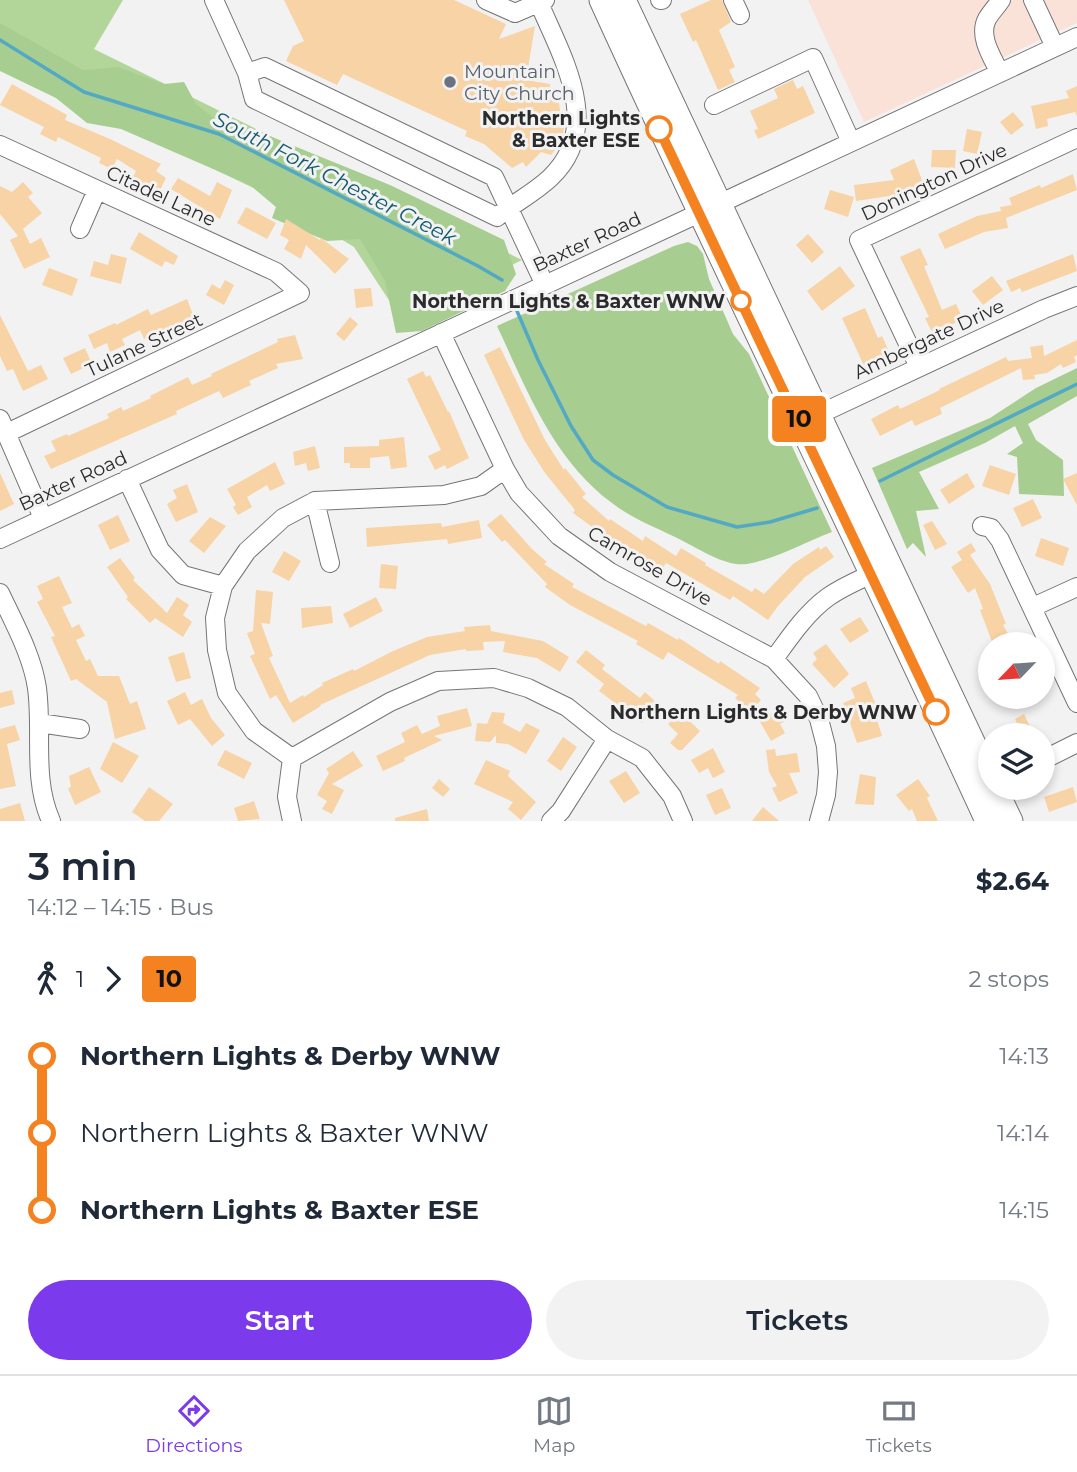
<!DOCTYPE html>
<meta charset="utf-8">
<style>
:root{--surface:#fff;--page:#f2f2f3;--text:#1f2937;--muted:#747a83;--line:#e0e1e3;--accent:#7c3aed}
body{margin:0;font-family:Montserrat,sans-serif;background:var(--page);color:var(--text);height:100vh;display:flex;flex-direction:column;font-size:26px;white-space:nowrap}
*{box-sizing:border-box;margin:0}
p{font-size:23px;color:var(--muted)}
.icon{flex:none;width:38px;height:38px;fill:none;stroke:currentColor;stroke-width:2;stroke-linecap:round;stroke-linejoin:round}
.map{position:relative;height:821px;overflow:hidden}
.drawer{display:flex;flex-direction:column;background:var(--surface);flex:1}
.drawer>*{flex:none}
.badge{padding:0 14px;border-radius:5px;font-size:24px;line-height:46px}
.needle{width:46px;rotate:245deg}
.tools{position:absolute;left:978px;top:632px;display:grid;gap:14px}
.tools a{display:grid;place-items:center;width:77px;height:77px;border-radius:50%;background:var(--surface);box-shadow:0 4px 10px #0003;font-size:35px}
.map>.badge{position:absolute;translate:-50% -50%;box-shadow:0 0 0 4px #fff}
.legs{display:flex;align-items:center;gap:10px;height:77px;padding:0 28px;font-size:23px}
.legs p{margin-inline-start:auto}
.headline{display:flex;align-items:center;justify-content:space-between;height:119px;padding:0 28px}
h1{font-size:38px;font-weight:600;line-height:52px}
.cta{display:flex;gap:14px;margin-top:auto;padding:14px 28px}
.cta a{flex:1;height:80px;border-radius:42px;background:var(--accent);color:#fff;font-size:28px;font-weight:600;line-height:80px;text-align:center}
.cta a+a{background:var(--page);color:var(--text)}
ul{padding:0 28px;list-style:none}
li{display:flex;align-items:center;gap:24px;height:77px;font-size:26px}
li i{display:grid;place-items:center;width:10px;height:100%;margin:0 9px;background:currentColor}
li i::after{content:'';width:18px;height:18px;margin:-9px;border:5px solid;border-radius:50%;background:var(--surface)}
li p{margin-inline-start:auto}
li:first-child i{background:linear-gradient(#0000 50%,currentColor 0)}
li:last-child i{background:linear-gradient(currentColor 50%,#0000 0)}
.tab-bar{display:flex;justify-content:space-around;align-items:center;height:98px;border-top:2px solid var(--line);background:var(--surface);font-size:19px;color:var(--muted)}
.tab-bar a{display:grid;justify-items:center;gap:4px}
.tab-bar .active{color:var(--accent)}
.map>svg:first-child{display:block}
.education{fill:#fae2d8}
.green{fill:#b2d699}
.forest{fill:#a8cd90}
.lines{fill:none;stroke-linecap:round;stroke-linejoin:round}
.stream{stroke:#53a9c4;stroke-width:3.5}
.building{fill:#f8d3a5}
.minor-casing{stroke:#757576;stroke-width:20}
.major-casing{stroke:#757576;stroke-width:25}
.minor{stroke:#fff;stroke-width:18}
.major{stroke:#fff;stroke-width:23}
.line-1-casing{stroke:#fff;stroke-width:16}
.line-1{stroke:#f58220;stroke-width:10}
.worship-dot{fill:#6b7280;stroke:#f2f2f3;stroke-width:2.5}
.stop-1-dot{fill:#fff;stroke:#f58220;stroke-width:3.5}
.labels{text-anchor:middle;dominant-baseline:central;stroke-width:6;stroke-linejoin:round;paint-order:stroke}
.worship-label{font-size:19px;fill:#5b616d;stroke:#f2f2f3;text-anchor:start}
.stop-label{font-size:19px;font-weight:bold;fill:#2b2b2b;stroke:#f2f2f3;text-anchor:end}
.street-label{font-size:19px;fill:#2b2b2b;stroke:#f2f2f3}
.water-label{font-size:21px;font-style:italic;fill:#145a6e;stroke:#f2f2f3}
</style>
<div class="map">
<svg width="1077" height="821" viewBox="0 0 1077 821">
<rect width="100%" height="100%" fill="#f2f2f3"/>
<path class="education" d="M808,0h269v23l-213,99z"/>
<path class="green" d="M0,0h123l-29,49 428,211 -120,60 -48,-73 -88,-53 -266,-127z"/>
<path class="forest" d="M0,23l83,47 35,-3 46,17 20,-2 12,22 28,22 48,11 118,48 114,55 12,34 -11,17 -83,40 -26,2 -11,-52 -25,-42 -33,2 -55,-23 4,-11 -26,-22 -129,-56 -34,-6 -31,-25 -56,-27z
M688,242l9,4 6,8 6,25 24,55 16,20 83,178c-27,10 -56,27 -85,32 -21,3 -46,-14 -64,-23 -23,-12 -51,-22 -71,-38 -59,-44 -85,-113 -115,-177l177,-80z
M1077,368v28l-49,28 8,16 27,20 1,36 -45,-2 -2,-37 -10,-3 16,-11 -8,-17 -30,17 -66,29 20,37 -23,2 10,46 -13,-14 -6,6 -35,-81 118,-50 46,-30z"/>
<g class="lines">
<path class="stream" d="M0,40l84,52 135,42 259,132 24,14
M517,311l21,49 33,66 22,34 20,15 54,32 70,20 33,-5 47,-14
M880,481l197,-97"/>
</g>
<path class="building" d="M284,0h170l52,24 -7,15 36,-13 -9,54 24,4v6h3v6h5l3,22 4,2 -2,14 -5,12 -7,9 -10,-3 -15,15 -3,-5 -11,6 -28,-24 -19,-8 2,-5 -124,-57 -6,11 -51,-24 7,-15 11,-5z
M711,0h11l9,22 -12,8 16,37 -6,3 6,12 -17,8 -22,-50 -3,2 -13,-28z
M793,80l4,9 6,-3 12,27 -57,26 -4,-9 4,-1 -8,-18 28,-13 -4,-9z
M12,84l55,31 -2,5 45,19 51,25 -5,7 10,7 -7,14 -27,-13 4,-8 -19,-12 -5,10 -13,-6 2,-5 -43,-21 -2,5 -16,-8 4,-7 -44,-22z
M1077,86v30l-2,-4 -28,7 1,7 -12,3 -5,-23 38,-8 -3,-7z
M1013,112l11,13 -13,10 -11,-13z
M967,129l15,3 -5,22 -14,-3z
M932,150h24l-1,18 -24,-1z
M914,159l9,24 -27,12 -40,6 -2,-16 40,-5 -4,-10z
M1073,174l4,16 -71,28 2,10 -24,4 -39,17 -7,-15 39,-18 24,-5 -1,-4 12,-2 -3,-7 31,-13 1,3z
M178,178l32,18 7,-14 15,8 -12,29 -49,-30z
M23,182l10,11 -5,4 14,16 -19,16 7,15 11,-6 9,19 -26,12 -14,-29 8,-4 -18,-22v-28l12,6z
M830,190l24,7 -6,20 -24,-8z
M246,207l30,16 -9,16 -30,-16z
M286,219l34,21 1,-2 28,21 -14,15 -29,-29 -5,14 -17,-10 5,-9 -9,-5z
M139,232l39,24 -4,9 -9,-4 -3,6 -32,-18z
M808,234l16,18 -12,11 -16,-18z
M920,248l8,17 -4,1 18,44 14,-6 7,15 -30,15 -8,-16 4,-1 -29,-60z
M111,254l16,4 -6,26 -31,-8 4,-15 14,4z
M1073,254l4,17 -55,21 -2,-4 -9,4 -5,-11z
M840,266l15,20 -33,25 -15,-20z
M49,268l29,11 -6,17 -30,-11z
M992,276l11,14 -20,15 -11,-14z
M225,280l9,5 -10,20 -18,-10 6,-11 8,5z
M371,288l2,18 -17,2 -2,-19z
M187,299l7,18 -50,22 -4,-9 -18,9 3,6 -15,7 -3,-9 -13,6 -6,-14 27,-12 1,2 32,-16 3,6z
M865,308l13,30 4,-2 9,20 -26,12 -23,-50z
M0,315l28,56 13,-6 7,14 -25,12 -10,-22 -6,2 -7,-15z
M350,317l8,7 -14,17 -8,-7z
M295,335l8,24 -27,5 2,4 -29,13 2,4 -28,13 -4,-7 -43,20 1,3 -126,55 -7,-13 12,-5 -5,-10 16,-7 1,2 41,-18 -2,-4 14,-7 2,4 28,-13 -1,-2 38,-19 4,8 20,-9 -1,-2 67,-32 -1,-3z
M1077,340v15l-3,2 2,5 -13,6 -2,-4 -14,9 -13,2 1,4 -12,1 -2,-12 -81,40 2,6 -27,12 -3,-6 -32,16 -9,-17 27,-14 2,4 40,-19 -1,-1 67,-32 2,4 24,-3 -2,-11 13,-2 1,11z
M500,347l45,93 19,30 1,-2 21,26 -4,3 27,24 1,-2 33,22 2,-5 31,20 5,-8 25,15 -1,2 47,27 3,-4 9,6 29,-30 26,-17 1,3 6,-4 8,11 -29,20 -27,29 -10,14 -35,-24 -3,4 -64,-37 -3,5 -38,-19 -1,1 -51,-37 2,-3 -30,-37 -21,-33 -40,-85z
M85,348l7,16 -21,10 -8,-16z
M423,371l3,6 4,-2 18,37 1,-1 20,47 -22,11 -2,-4 -10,5 -7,-14 13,-6 -34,-71z
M404,437l3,30 -16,2 -2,-13 -19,2v10h-20v-5h-6v-16l35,-1v-6z
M315,446l5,22 -12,3 -2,-8 -11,3 -2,-14z
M275,462l10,22 -15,7 -3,-6 -20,12 5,10 -14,8 -5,-8 3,-2 -9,-16z
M990,465l26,9 -7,21 -27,-9z
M0,473l14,31 -14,7z
M967,473l8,14 -26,17 -9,-14z
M1077,473v32l-14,-26z
M187,484l11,28 -22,10 -9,-18 10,-6 -4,-8z
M1033,499l9,19 -20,9 -9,-19z
M501,514l31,35 15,13 -3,2 30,20 -2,3 74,39 2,-3 30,17 1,-2 40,26 1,-3 40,27 -5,6 6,6 -9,10h-4l-13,-12 3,-3 -70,-43 -5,8 -27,-16 2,-3 -68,-36 -25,-18 2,-3 -42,-44 -3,2 -15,-17z
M118,515l12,26 -20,9 -12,-25z
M210,517l16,9 -22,27 -15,-12z
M479,520l3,18 -34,6 -1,-5 -80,8 -1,-19 75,-5 1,4z
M932,521l15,23 -12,6 -12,-25z
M1041,538l28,10 -6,18 -28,-10z
M971,543l5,8 -6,4 20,29 16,40 -3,1 11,19h-21l-13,-34 3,-1 -8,-21 -7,5 -17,-26 11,-7 -5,-8z
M284,551l17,10 -12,20 -17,-9z
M120,558l15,20 -2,2 34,33 10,-16 12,8 -6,10 9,7 -9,15 -28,-19 -5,5 -24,-24 2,-2 -21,-30z
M381,564l17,2 -2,23 -17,-1z
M59,576l13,27 -10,4 10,21 7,-4 6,12 -9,4 10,21 4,-2 8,17h21l11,28 7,-3 9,28 -31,10 -8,-37 -31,-23 -5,2 -20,-44 4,-1 -18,-34 6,-3 -6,-13z
M256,590l17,2 -3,32 -9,-1 12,33 -4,2 21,45 13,-8 1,2 19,-12 -1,-2 31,-14 1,2 39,-20 34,-14 38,-6 -1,-4 26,-2 1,6 52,10 26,16 -9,15 -23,-14 -34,-6 2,-11 -22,1 1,8 -18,1v-2l-36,6 -110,50 1,1 -28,17 -17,-28 -6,4 -20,-43 5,-2 -8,-21 6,-2z
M376,597l7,14 -33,17 -7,-14z
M331,606l2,17 -31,5 -1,-20z
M860,617l9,14 -19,12 -10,-14z
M826,644l23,30 -15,14 -22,-24 5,-5 -4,-6z
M586,650l19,15 -3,4 38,29 5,-6 13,12 -16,19 -43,-32 5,-7 -28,-22z
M184,652l7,26 -15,4 -8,-25z
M866,681l10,24 -3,1 9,30 -25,7 -14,-40 12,-5 -4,-10z
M12,690l3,14 -15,4v-15z
M185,692l6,13 11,-6 9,19 14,17 -13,11 -22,-27 -12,6 -11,-24z
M467,708l5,18 -38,10 8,4 -38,18 1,3 -22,10 -7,-15 29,-14 -4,-9 16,-8 5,9 18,-8 -3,-10z
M781,708l6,12 -7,4 5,9 -14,8 -12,-21z
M492,712l13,1 -2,10 17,9 6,-9 14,7 -14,24 -18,-10 -12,-1v-8l-6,7 -15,-1 2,-18 10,1z
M680,712l20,19 -18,19h-4l-8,-7 8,-9 -10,-10z
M1024,714l10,21h-12l-7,-16z
M15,725l5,15 -13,4 9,42 -16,3v-60z
M563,737l14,10 -16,24 -14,-10z
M113,742l26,14 -17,27 -22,-14z
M713,748l12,24 -12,6 -5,-10 -9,5 -8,-13z
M775,749l1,7 21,-3 3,19 -11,1 9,20 -19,9 -7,-14 5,-2 -8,-14 -3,-22z
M225,750l27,13 -8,16 -27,-14z
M353,751l10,15 -31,18 12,6 -12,24 -10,-5 5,-8 -10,-6 12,-22 -3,-4z
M486,760l24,11 -2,5 28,26 -15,18 -13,-11 5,-7 -39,-18z
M89,767l12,25 -26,13 -7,-17 3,-1 -2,-11z
M626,771l14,22 -16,10 -15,-22z
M860,774l16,3 -2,28 -19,-1z
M439,779l11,10 -7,8 -11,-9z
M918,779l12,17 -3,2 11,23h-21l-5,-12 -3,2 -13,-16z
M149,787l24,17 -14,17h-14l-13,-9z
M1073,787l4,15 -28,10 -5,-15z
M722,788l9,20 -16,7 -9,-20z
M254,801l6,18 -22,2 -4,-13z
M20,803l5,18h-25v-12z
M763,807l16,14h-27z
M427,809l2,12h-34v-3z"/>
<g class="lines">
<defs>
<path id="minor" d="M214,0l33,73 7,26 243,118c17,-14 37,-24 53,-39 54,-51 13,-119 -11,-175
M486,0l29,13 30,-13
M660,0h2
M733,0l7,15
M1033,0l22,47
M247,73l18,-6 229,110 51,108
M1000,73c-8,-16 -22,-37 -13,-54 4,-7 10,-13 14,-19
M714,105l99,-47 38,84
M0,145l276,127 24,21 -293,140
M80,229l17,-39
M441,333l64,136 14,24 40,43 51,36 164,87 34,37 11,23 7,27 2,26 -2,23 -7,26
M919,367l-60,-127 218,-102
M0,419l43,99
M807,420l237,-111 33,-13
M127,479l33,71 23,25 40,11
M315,501l15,62
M982,526l9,2 9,12 77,163
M0,539l1077,-502
M0,593c14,30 32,62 37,95 6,45 -5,90 14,133
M1033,607l44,-20
M774,659c16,-22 32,-46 54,-62 17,-12 36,-19 54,-28
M39,723l41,6
M292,758l-38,-27 -27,-38 -10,-43 -2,-32 8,-32 24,-35 36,-33 32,-17 129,-6 37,-9 24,-17
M292,758l98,-56 48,-21 56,-3 34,10 39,19 40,32 35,19 30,38 11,25
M292,758l-5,39 5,24
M1043,760l34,-17
M551,821l10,-10 46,-72"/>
<path id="major" d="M601,0c125,275 260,546 386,821
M624,0l366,778
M995,788l16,33"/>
</defs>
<use href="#minor" class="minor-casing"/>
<use href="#major" class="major-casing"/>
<use href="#minor" class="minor"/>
<use href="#major" class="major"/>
</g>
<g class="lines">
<defs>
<path id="line-1" d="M659,129l277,583"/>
</defs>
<use href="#line-1" class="line-1-casing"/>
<use href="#line-1" class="line-1"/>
</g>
<circle class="worship-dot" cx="450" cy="82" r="7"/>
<g class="stop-1-dot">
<circle cx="659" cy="129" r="12"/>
<circle cx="741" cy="301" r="9"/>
<circle cx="936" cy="712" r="12"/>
</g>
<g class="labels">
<g class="worship-label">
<text x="464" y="71">Mountain<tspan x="464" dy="22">City Church</tspan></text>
</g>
<g class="stop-label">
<text x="640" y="118">Northern Lights<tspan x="640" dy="22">&amp; Baxter ESE</tspan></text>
<text x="725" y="301">Northern Lights &amp; Baxter WNW</text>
<text x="917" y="712">Northern Lights &amp; Derby WNW</text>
</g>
<g class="street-label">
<text transform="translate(934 182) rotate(-25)">Donington Drive</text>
<text transform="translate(161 196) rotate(25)">Citadel Lane</text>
<text transform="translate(587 242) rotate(-25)">Baxter Road</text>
<text transform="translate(929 339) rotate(-25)">Ambergate Drive</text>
<text transform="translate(144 345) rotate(-25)">Tulane Street</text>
<text transform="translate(73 481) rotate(-25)">Baxter Road</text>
<text transform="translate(650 566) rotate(30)">Camrose Drive</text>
</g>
<g class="water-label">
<text transform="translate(335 178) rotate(27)">South Fork Chester Creek</text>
</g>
</g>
</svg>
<div class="tools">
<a><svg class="needle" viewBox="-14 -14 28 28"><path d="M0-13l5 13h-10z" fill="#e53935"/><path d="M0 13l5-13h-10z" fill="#747a83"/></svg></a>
<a><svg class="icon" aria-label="layers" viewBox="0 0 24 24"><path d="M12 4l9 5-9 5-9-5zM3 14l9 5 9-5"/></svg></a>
</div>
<b class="badge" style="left:799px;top:419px;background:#f58220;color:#111">10</b>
</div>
<section class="drawer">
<div class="headline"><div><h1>3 min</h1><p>14:12 – 14:15 · Bus</p></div><b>$2.64</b></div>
<div class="legs"><svg class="icon" aria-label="walk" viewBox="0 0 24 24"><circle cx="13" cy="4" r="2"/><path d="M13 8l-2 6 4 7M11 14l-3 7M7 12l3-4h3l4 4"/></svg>1<svg class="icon" aria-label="forward" viewBox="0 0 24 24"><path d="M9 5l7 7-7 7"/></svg><b class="badge" style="background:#f58220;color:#111">10</b><p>2 stops</p></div>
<ul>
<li><i style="color:#f58220"></i><b>Northern Lights &amp; Derby WNW</b><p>14:13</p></li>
<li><i style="color:#f58220"></i><span>Northern Lights &amp; Baxter WNW</span><p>14:14</p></li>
<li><i style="color:#f58220"></i><b>Northern Lights &amp; Baxter ESE</b><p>14:15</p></li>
</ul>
<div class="cta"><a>Start</a><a>Tickets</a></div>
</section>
<nav class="tab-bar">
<a class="active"><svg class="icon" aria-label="directions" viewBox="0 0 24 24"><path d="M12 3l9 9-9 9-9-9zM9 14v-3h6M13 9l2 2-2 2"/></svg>Directions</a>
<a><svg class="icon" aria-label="map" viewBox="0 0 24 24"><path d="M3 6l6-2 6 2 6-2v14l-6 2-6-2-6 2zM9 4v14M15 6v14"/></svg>Map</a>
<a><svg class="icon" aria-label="tickets" viewBox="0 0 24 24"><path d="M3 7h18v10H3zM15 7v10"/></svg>Tickets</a>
</nav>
